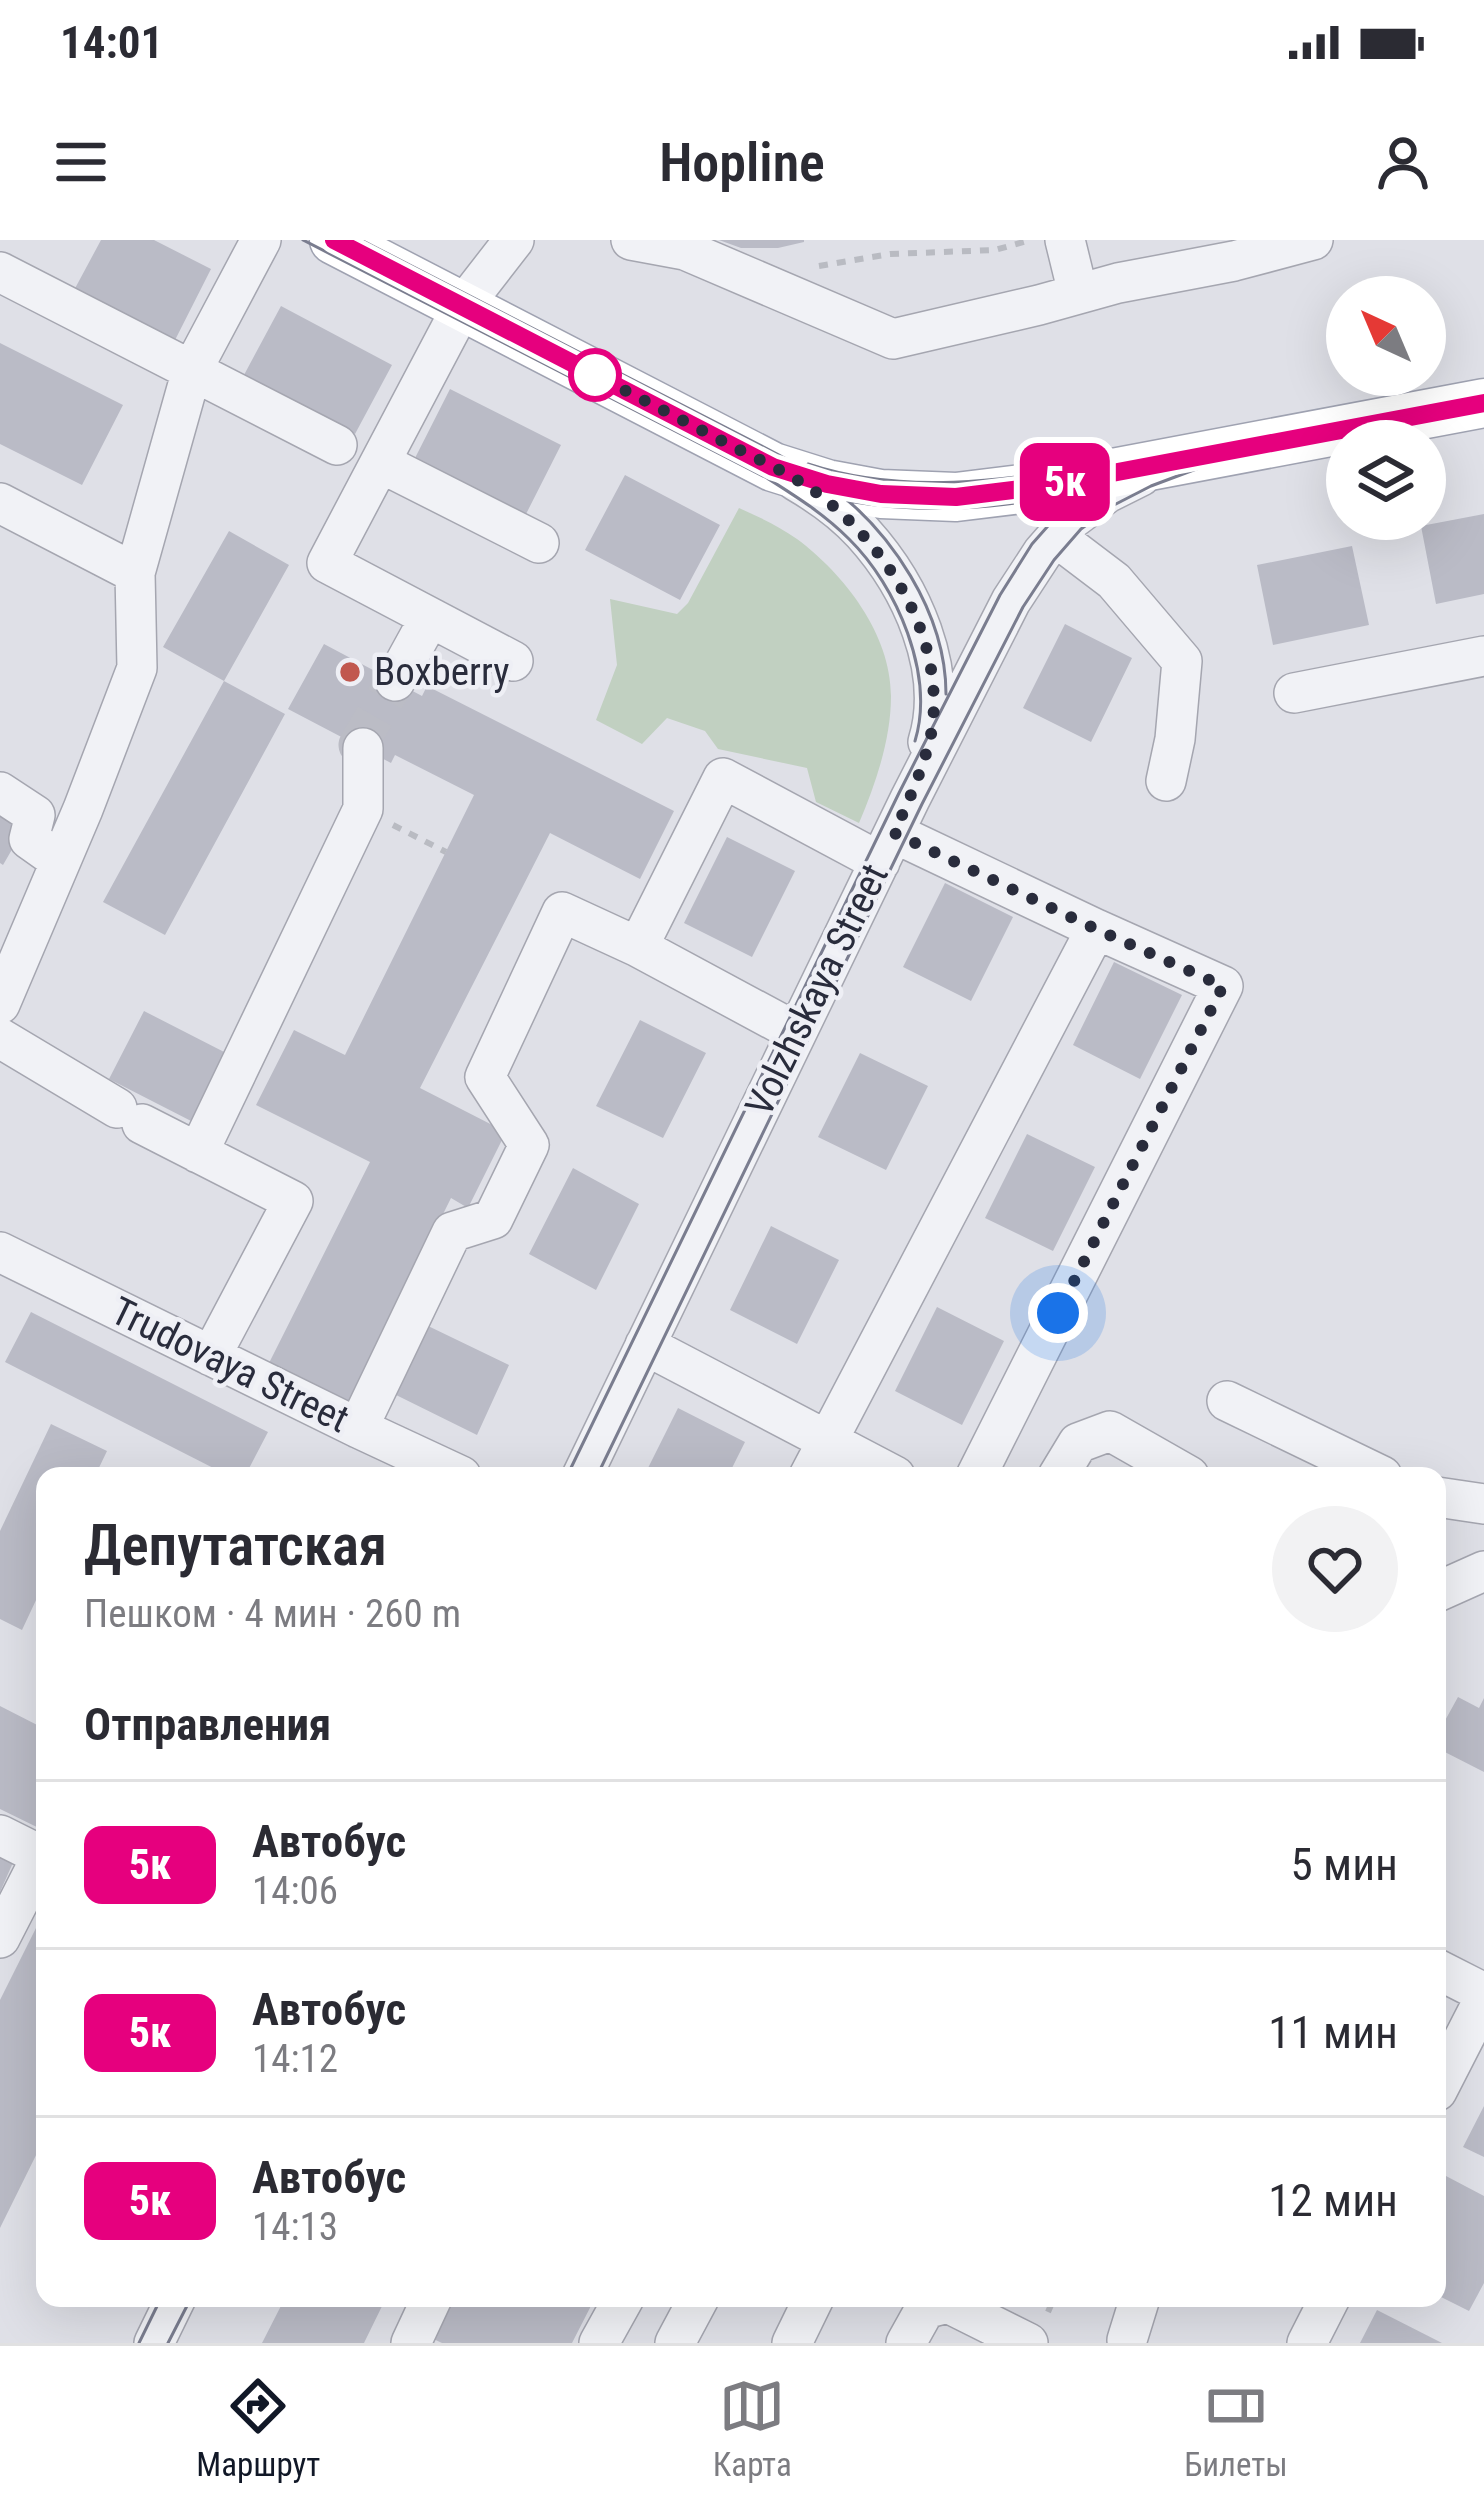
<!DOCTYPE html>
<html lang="ru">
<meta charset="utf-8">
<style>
:root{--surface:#fff;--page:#f2f2f3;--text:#2b2b33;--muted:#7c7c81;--line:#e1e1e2;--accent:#111827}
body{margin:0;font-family:"Roboto Condensed",sans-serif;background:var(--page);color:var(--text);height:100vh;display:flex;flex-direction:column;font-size:45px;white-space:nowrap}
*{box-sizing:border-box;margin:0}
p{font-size:39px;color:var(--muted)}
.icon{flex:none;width:66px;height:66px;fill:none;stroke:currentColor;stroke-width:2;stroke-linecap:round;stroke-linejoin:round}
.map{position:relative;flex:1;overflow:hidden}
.drawer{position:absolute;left:36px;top:1227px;width:1410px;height:840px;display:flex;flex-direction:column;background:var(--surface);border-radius:24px;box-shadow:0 12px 48px #0002}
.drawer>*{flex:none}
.badge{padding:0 24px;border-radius:18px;font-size:42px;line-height:78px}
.needle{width:78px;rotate:316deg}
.tools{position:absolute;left:1326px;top:36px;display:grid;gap:24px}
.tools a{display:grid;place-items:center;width:120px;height:120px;border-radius:50%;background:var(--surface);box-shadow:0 12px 48px #0002;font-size:60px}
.you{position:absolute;width:60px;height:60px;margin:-30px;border:9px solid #fff;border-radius:50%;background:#1a73e8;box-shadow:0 0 0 18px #1a73e833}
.map>.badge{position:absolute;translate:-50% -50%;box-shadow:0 0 0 6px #fff}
h2{padding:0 48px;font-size:45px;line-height:108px}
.round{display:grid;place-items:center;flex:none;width:126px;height:126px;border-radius:63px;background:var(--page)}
.head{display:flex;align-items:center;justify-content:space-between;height:204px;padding:0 48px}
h1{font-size:57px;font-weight:600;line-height:90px}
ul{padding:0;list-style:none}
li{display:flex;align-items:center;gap:36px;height:168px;padding:0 48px;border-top:3px solid var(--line)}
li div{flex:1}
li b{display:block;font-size:45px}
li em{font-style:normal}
li .badge{min-width:132px;font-weight:700;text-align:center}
.status{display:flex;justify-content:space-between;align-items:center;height:84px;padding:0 60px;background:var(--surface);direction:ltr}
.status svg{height:33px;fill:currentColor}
header{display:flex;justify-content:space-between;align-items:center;height:156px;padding:0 48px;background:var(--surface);font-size:54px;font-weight:600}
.dock{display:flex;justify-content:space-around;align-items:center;height:168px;border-top:3px solid var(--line);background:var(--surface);font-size:33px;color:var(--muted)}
.dock a{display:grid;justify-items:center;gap:6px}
.dock .active{color:var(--accent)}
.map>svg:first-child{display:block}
.green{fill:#c1d0c1}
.building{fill:#babbc6}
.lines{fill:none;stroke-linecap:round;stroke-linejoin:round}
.minor-tunnel{stroke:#bbbcc5;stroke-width:39;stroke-dasharray:39 20;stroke-linecap:butt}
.minor-casing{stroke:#a5a6b0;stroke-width:42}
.major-casing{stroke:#9fa2b1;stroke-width:51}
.path{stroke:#b9bbc2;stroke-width:6;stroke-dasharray:9 9;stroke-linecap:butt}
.minor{stroke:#f1f2f6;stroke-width:39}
.major{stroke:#fff;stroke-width:48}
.tram{stroke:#7a7d8f;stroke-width:3}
.line-casing{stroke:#fff;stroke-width:27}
.line{stroke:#e6007e;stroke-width:18}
.walk{stroke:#292c3c;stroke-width:12;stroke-dasharray:0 21.6}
.stop-dot{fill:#fff;stroke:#e6007e;stroke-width:6}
.poi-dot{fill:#c1584f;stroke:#eeeff5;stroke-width:4.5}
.labels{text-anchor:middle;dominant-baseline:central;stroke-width:9;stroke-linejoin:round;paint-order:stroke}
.poi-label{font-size:39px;fill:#292c3c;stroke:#eeeff5;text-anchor:start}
.street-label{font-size:39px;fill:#292c3c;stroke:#eeeff5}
</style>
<div class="status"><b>14:01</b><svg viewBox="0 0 49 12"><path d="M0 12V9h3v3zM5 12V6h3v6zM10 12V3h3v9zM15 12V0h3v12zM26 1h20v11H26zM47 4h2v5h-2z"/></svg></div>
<header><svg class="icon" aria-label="menu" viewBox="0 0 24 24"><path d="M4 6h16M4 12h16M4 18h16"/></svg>Hopline<svg class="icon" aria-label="person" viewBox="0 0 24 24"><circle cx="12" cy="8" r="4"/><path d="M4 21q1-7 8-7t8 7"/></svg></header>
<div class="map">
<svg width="1484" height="2103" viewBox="0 0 1484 2103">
<rect width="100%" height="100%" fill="#dfe0e7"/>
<path class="green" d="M739,268c20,9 40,18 58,31 47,35 94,95 94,157 0,43 -15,87 -32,127l-43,-21 -9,-34 -89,-19 -13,-18 -38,-13 -25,26 -46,-24 21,-55 -7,-66 67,15 11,-11z"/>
<path class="building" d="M101,0h53l57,29 -39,77 -100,-52z
M719,0h85v2l-26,6h-37z
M281,66l111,59 -37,69 -111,-59z
M0,103l123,62 -41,80 -82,-41z
M450,149l111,56 -37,73 -111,-56z
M625,235l95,50 -40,75 -95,-50z
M1484,274v80l-48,10 -15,-78z
M229,291l60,34 -65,116 -61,-34z
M1352,306l17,79 -96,20 -16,-80z
M1065,384l67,34 -41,84 -68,-34z
M324,404l98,52 5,-10 247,125 -34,68 -90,-46 -130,255 86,44 -38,76 -17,-10 -104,210 -80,-41 103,-205 -114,-57 38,-75 51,25 129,-260 -79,-40 -4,8 -103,-54z
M224,441l61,33 -120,221 -62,-33z
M0,573l25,14 -22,38 -3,-2z
M727,597l68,34 -43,86 -68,-34z
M945,643l68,34 -42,84 -68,-34z
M1114,722l68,33 -42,84 -67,-34z
M144,771l86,44 -35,68 -86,-44z
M640,780l66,33 -43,85 -67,-32z
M860,813l68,33 -42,84 -68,-33z
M1027,894l68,33 -42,84 -68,-33z
M573,928l66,36 -43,86 -67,-36z
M771,986l68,34 -42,84 -67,-34z
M937,1067l67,34 -42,84 -67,-34z
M31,1072l237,120 -23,44h-16l-224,-114z
M424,1084l85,41 -32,70 -87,-43z
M678,1168l67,34 -17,34h-84z
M51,1184l56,27 -12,25h-50v105l-23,49 -22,-11v-88z
M1458,1457l21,11 5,-10v74l-47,-24v-13z
M0,1466l45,23v102l-45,-22z
M0,1611l15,7 -15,34z
M45,1670v227l-45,91v-228z
M1484,1866v51l-21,-10z
M1446,1936l38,20v87l-15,28 -32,-16v-101z
M285,2058h101l-22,45h-102z
M444,2058h56l8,4 2,-4h85l-23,45h-130l-17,-8z
M1377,2070l65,33h-82z"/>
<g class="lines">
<path class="minor-tunnel" d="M363,508l-5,-3 37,-64"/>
<defs>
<path id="minor" d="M631,0l54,10 208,89 146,-34 79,-22 116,-22 79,-21
M1065,0l13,53
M0,32l337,173
M381,223l158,80
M796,241c24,14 48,31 67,52 48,53 87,137 65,209
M0,263l135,70
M1056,297l58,44 68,80 -7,78 -9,42
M513,421l-186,-98 135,-256 52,-67
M395,441l34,-62
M1294,453l190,-37
M0,552l35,23 -6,24 31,22
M638,707l85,-169 157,84
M0,764l83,-195 54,-141 -2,-95 57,-203 69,-130
M0,798l117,70
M142,884l151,77 -82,155
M198,913l165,-344v-61
M0,1012l358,176 103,48
M645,1105l250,131
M1227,1161l155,75
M358,1188l94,-196 41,-13 36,-74 -44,-68 77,-165 76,35 158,85
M582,1236l328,-677 101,-198 32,-49 29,-33 35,-26 34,-17
M809,1236l287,-547 -202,-96
M976,1236l247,-490 -127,-57
M1058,1236l20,-33 32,-12 79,45
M1437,1257l47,7
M1437,1352l47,-21
M0,1595l42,21 -42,82
M1437,1729l47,24
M1437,1851l47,-92
M1127,2100l13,-42
M154,2103l22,-45
M411,2103l21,-45
M599,2103l25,-45
M675,2103l24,-45
M792,2103l22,-45
M906,2103l19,-34 23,-6 80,40
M1307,2103l23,-45"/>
<path id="major" d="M334,0l439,227 54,17 54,10 75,3 82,-10 446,-84"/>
</defs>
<use href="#minor" class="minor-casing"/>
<use href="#major" class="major-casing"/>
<path class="path" d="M819,26l71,-12 105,-4 32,-9
M393,585l53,27
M1048,2072l6,-14"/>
<use href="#minor" class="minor"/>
<use href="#major" class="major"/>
<path class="tram" d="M303,0l464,238c30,19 57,36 82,61 48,47 86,136 66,202
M361,0l418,215c16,9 33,18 48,29 64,46 119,129 119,210
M808,224c106,35 212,13 320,-4
M1191,229l293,-57
M848,261c83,14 150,7 232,-8
M567,1236l332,-683 101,-198 32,-51 31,-35 37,-27 41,-21 60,-13
M597,1236l325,-672 101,-197 31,-47 27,-31 33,-24 37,-19 56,-21
M139,2103l22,-45
M168,2103l23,-45"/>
</g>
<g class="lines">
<defs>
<path id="line" d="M334,0l439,227 54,17 54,10 75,3 82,-10 446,-84"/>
</defs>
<use href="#line" class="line-casing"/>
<use href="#line" class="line"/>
<path class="walk" d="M595,135l-4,-2c47,24 93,48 139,72 32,16 67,32 95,54 66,54 116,136 108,222 -3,33 -25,82 -39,112l202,96 127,57 -165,327"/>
</g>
<circle class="stop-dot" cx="595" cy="135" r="24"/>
<circle class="poi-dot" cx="350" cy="432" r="12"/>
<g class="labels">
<g class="poi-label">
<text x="374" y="432">Boxberry</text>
</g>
<g class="street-label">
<text transform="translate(817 750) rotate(-64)">Volzhskaya Street</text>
<text transform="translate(230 1125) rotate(26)">Trudovaya Street</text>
</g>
</g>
</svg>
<div class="tools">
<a><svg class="needle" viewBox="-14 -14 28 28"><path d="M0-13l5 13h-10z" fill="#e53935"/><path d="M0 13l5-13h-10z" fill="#7c7c81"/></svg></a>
<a><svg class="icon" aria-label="layers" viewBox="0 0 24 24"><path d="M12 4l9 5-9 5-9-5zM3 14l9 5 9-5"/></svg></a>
</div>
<div class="you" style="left:1058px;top:1073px"></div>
<b class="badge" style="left:1065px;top:242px;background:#e6007e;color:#fff">5к</b>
<section class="drawer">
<div class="head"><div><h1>Депутатская</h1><p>Пешком · 4 мин · 260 m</p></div><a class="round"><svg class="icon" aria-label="heart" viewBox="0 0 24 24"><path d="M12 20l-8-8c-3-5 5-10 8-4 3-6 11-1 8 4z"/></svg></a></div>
<h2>Отправления</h2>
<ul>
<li><span class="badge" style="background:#e6007e;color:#fff">5к</span><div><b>Автобус</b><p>14:06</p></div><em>5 мин</em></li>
<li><span class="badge" style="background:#e6007e;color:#fff">5к</span><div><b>Автобус</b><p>14:12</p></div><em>11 мин</em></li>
<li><span class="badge" style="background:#e6007e;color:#fff">5к</span><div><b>Автобус</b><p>14:13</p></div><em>12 мин</em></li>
</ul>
</section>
</div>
<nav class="dock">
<a class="active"><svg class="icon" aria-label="directions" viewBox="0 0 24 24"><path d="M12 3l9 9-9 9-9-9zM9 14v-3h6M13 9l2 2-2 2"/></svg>Маршрут</a>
<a><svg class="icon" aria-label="map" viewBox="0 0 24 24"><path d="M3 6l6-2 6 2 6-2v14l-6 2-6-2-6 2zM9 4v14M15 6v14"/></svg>Карта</a>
<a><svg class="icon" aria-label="tickets" viewBox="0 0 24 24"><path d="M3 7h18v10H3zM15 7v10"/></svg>Билеты</a>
</nav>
